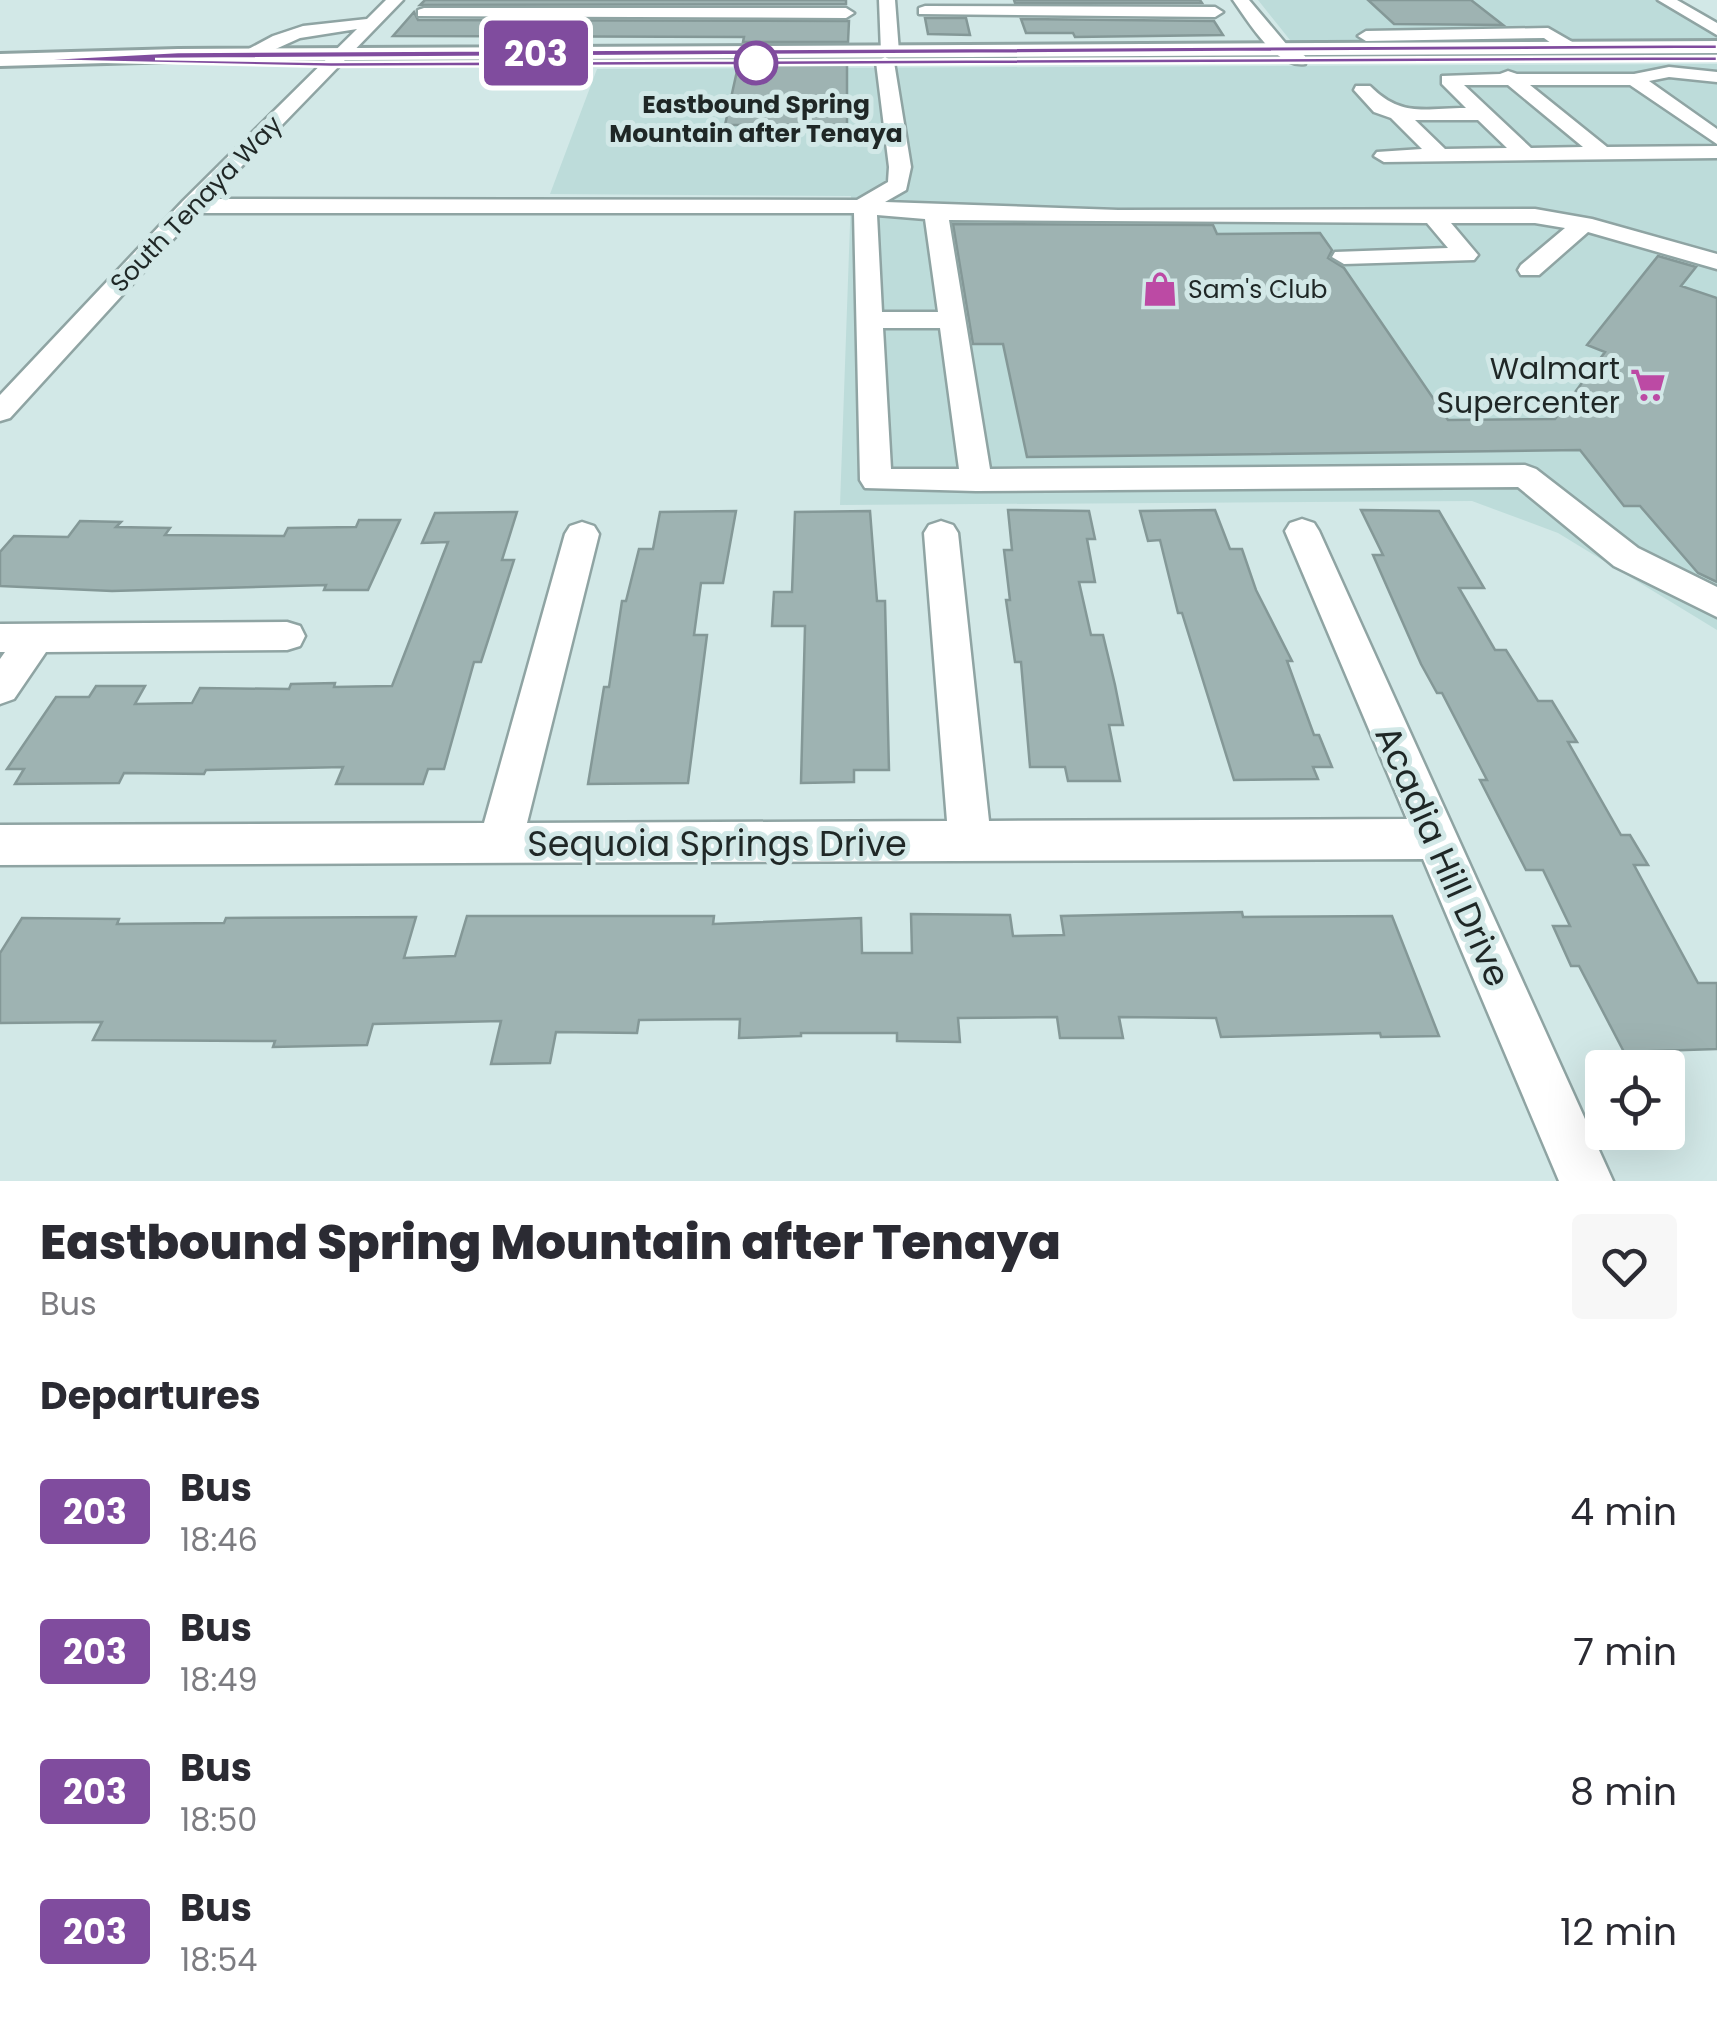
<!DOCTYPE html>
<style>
:root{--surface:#fff;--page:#f7f7f7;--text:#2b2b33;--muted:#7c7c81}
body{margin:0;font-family:Poppins,sans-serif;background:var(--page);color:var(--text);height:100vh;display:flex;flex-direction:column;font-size:38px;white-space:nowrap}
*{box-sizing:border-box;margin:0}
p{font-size:32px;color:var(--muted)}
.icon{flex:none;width:55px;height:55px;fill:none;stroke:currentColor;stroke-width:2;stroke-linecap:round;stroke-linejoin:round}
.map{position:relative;height:1181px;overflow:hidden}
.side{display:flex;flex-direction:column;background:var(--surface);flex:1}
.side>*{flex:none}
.badge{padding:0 20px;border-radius:8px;font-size:35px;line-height:65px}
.fabs{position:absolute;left:1585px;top:1050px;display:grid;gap:20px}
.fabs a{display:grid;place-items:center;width:100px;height:100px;border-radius:10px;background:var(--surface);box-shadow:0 10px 40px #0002;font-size:50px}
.map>.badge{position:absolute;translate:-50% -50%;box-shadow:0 0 0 5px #fff}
h2{padding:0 40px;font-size:38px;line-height:90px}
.round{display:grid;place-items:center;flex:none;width:105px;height:105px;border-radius:10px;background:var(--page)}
.overview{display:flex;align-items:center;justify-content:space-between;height:170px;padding:0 40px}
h1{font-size:48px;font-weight:800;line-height:75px}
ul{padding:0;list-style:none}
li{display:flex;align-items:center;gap:30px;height:140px;padding:0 40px}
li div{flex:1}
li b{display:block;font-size:38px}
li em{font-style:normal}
li .badge{min-width:110px;font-weight:700;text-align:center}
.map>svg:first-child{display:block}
.built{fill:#bddcda}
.building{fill:#9eb3b2;stroke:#849897;stroke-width:2.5}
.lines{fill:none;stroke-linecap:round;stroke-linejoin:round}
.minor-casing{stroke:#8fa4a3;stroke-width:5}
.major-casing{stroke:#8fa4a3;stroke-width:6}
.minor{fill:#fff;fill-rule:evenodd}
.major{fill:#fff;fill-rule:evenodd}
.line{fill:#804c9e;stroke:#fff;stroke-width:2.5}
.stop-dot{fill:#fff;stroke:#804c9e;stroke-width:5}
.labels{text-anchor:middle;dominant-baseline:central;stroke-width:10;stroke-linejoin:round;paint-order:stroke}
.far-stop-label{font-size:25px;font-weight:bold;fill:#1f2726;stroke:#d2e8e7}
.far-street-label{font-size:25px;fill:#1f2726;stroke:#d2e8e7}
.far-poi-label{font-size:25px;fill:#1f2726;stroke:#d2e8e7;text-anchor:start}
.poi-label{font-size:30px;fill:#1f2726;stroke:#d2e8e7;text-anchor:end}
.near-street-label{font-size:35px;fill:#1f2726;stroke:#d2e8e7}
</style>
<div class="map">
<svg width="1717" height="1181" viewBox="0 0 1717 1181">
<rect width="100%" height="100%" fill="#d2e8e7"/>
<path class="built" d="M1258,0h399l60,37v6l-423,2z
M1717,64v566l-159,-97 -86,-32 -632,4 11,-309 -301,-2 47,-125z"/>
<path class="building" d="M425,0h421v4l-426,1z
M1014,0h186l2,3h-187z
M1368,0h103l32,25 -109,-1z
M414,12l4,8 431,1 -1,21h-105l1,-5 -351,-1z
M925,18h41l4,17 -42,-1z
M1021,19l193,2 9,14 -148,2 -2,-4h-47z
M847,61v64h-122l14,-63z
M953,224l260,1 4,9 103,-1 12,17 -4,8 16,10 104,152 107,-1 50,-67 -18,-7 71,-89 38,11 -15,19 36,12v284l-19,-9 -58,-67h-16l-44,-56 -553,7 -24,-113h-30z
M1008,510l81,1 6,28h-8l8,43h-16l12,53h12l12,50 8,40h-14l11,56h-52l-3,-14h-35l-9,-105h-6l-9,-62h4l-6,-50h8z
M1215,510l15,39h12l14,41 36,71h-5l27,74h5l13,32h-19l5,12 -84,1 -52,-167h-4l-18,-73 -12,1 -8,-30z
M1361,510l78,1 45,77h-25l36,62h11l32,51h14l25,41h-9l53,93h9l18,30h-14l64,118h19v66l-93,3 -45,-86h-8l-18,-40h17l-27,-56h-17l-46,-90h7l-45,-87h-5l-16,-29 -48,-109h10z
M736,511l-13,72h-22l-7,52h13l-19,148 -100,1 16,-97h5l13,-86h4l13,-52h14l7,-37z
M870,511l7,90h8l4,169h-35v12l-53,1 4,-157h-33l2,-34h18l3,-80z
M517,512l-15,48h12l-33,102h-7l-30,107h-16l-5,15h-87l7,-17 -137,3 -2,4 -80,-1 -5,10 -104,1 9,-15h-17l49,-72h33l7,-11h49l-10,18 57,-1 8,-15 89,1 2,-5 44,-1 -1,4 58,-1 56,-144 -26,1 13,-30z
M359,520h41l-32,70h-44l2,-5 -214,6 -112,-5v-34l14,-16 54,1 12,-16 41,1 -5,5 54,1 -5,7 119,1 4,-8 68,-1z
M1242,912l1,5 149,-1 47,120 -58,1 -1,-4 -159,4 -5,-19 -97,-1 4,21h-63l-3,-21 -99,1 2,24 -63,-1v-8h-96v3l-62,2 1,-19 -101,1 -2,13 -81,-1 -6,31 -59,1 10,-43 -128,3 -6,21 -94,2 2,-6 -182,-1 9,-18 -102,1v-70l22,-35 97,1 -2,5 107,-1 2,-5 190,-1 -12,41 51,-2 12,-40h247l-1,8 148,-6 1,35h50l-1,-39 99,1 3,21 51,-1 -3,-19z"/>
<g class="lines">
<defs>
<path id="minor" d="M386,0h17l-193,199 647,1 31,-18 1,-15 -13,-105 9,-5 9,5 17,105 -5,23 -21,12 233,8 417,-1 57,10 125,35v15l-129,-37 -49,43h-18l-3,-5 3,-5 44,-37 -30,-5h-84l27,32 -4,5 -130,4 -12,-7 3,-5 113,-4 -21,-25 -478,-3 41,249 535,-4 11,4 102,79 79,39v30l-103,-51 -96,-79 -542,4 -111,-3 -5,-8 -6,-267h-657l-187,205 -10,3v-26l183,-194 174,-172 -57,9 -49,22 -6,-1v-8l28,-15 30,-10 64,-7zM877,215l48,4 13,93h-56zM883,328h57l19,141h-68z
M879,0h16l4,52 -9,5 -9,-5z
M1233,0h16l38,45 18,11v8c-30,4 -56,-42 -72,-64z
M1658,0h19l40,23v12z
M925,6l290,1 8,5 -8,5 -296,-3v-6z
M424,8h422l8,5 -8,5 -428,-2v-6z
M1548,28l26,15v8h-12l-18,-13 -178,3 -8,-5 8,-5z
M1669,67l48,5v10l-48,-5 -20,4 68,48v15l-87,-59h-100l77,62 110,-1v12l-333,4 -10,-6 3,-4 45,-3 -31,-31 -17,-6 -20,-22 2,-4h14c32,32 54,22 96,22l-24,-24v-8l58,-2 8,-3 9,3h117zM1464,85h44l75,62 -52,1zM1415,120h63l29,28 -62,1z
M1302,519l12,4 5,8 294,650h-54l-136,-322 -1423,6v-40l484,-2 81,-289 5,-8 12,-4 12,4 5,8 -72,289 420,-2 -23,-288 5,-8 12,-4 12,4 5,8 31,288 418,-2 -122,-288 5,-8z
M287,622l13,4 5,10 -5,10 -13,4 -241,2 -32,47 -14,5v-45l5,-7h-5v-28z"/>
<path id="major" d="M1717,41v12l-1539,8 -178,5v-12l178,-5z"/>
</defs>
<use href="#minor" class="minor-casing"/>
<use href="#major" class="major-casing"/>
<use href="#minor" class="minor"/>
<use href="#major" class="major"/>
</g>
<path class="line" d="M1717,44v5l-1562,10 176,3 1386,-6v5l-1386,6 -306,-7 153,-8z"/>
<defs>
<symbol id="shop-bare" viewBox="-9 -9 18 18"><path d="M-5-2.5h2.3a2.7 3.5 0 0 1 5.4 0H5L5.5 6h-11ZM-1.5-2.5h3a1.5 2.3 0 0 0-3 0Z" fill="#bc4aa4" stroke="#d2e8e7" stroke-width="2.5" paint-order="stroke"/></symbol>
<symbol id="supermarket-bare" viewBox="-9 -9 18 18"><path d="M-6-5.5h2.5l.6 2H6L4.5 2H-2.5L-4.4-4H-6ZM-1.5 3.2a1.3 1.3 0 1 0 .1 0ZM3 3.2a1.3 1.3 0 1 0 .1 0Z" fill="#bc4aa4" stroke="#d2e8e7" stroke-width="2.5" paint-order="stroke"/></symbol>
</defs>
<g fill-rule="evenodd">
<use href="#shop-bare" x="1135" y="264" width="50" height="50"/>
<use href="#supermarket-bare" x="1623" y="360" width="50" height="50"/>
</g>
<circle class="stop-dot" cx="756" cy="63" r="20"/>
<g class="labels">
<g class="far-stop-label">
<text x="756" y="104">Eastbound Spring<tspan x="756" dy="29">Mountain after Tenaya</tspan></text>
</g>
<g class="far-street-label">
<text transform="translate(196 204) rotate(-46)">South Tenaya Way</text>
</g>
<g class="far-poi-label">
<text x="1188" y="289">Sam's Club</text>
</g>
<g class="poi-label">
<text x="1620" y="368">Walmart<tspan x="1620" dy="34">Supercenter</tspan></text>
</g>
<g class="near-street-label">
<text x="717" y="843">Sequoia Springs Drive</text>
<text transform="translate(1443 856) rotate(66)">Acadia Hill Drive</text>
</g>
</g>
</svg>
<div class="fabs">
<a><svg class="icon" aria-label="locate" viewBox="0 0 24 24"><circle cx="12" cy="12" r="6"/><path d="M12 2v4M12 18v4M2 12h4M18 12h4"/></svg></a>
</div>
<b class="badge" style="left:536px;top:53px;background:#804c9e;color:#fff">203</b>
</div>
<section class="side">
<div class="overview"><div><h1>Eastbound Spring Mountain after Tenaya</h1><p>Bus</p></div><a class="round"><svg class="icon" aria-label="heart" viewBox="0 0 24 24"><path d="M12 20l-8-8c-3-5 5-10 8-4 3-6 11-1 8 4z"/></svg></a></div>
<h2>Departures</h2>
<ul>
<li><span class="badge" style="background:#804c9e;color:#fff">203</span><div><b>Bus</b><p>18:46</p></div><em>4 min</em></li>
<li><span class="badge" style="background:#804c9e;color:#fff">203</span><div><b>Bus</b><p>18:49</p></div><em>7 min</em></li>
<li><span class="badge" style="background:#804c9e;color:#fff">203</span><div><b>Bus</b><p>18:50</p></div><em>8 min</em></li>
<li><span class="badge" style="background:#804c9e;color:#fff">203</span><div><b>Bus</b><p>18:54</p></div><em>12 min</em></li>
</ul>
</section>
